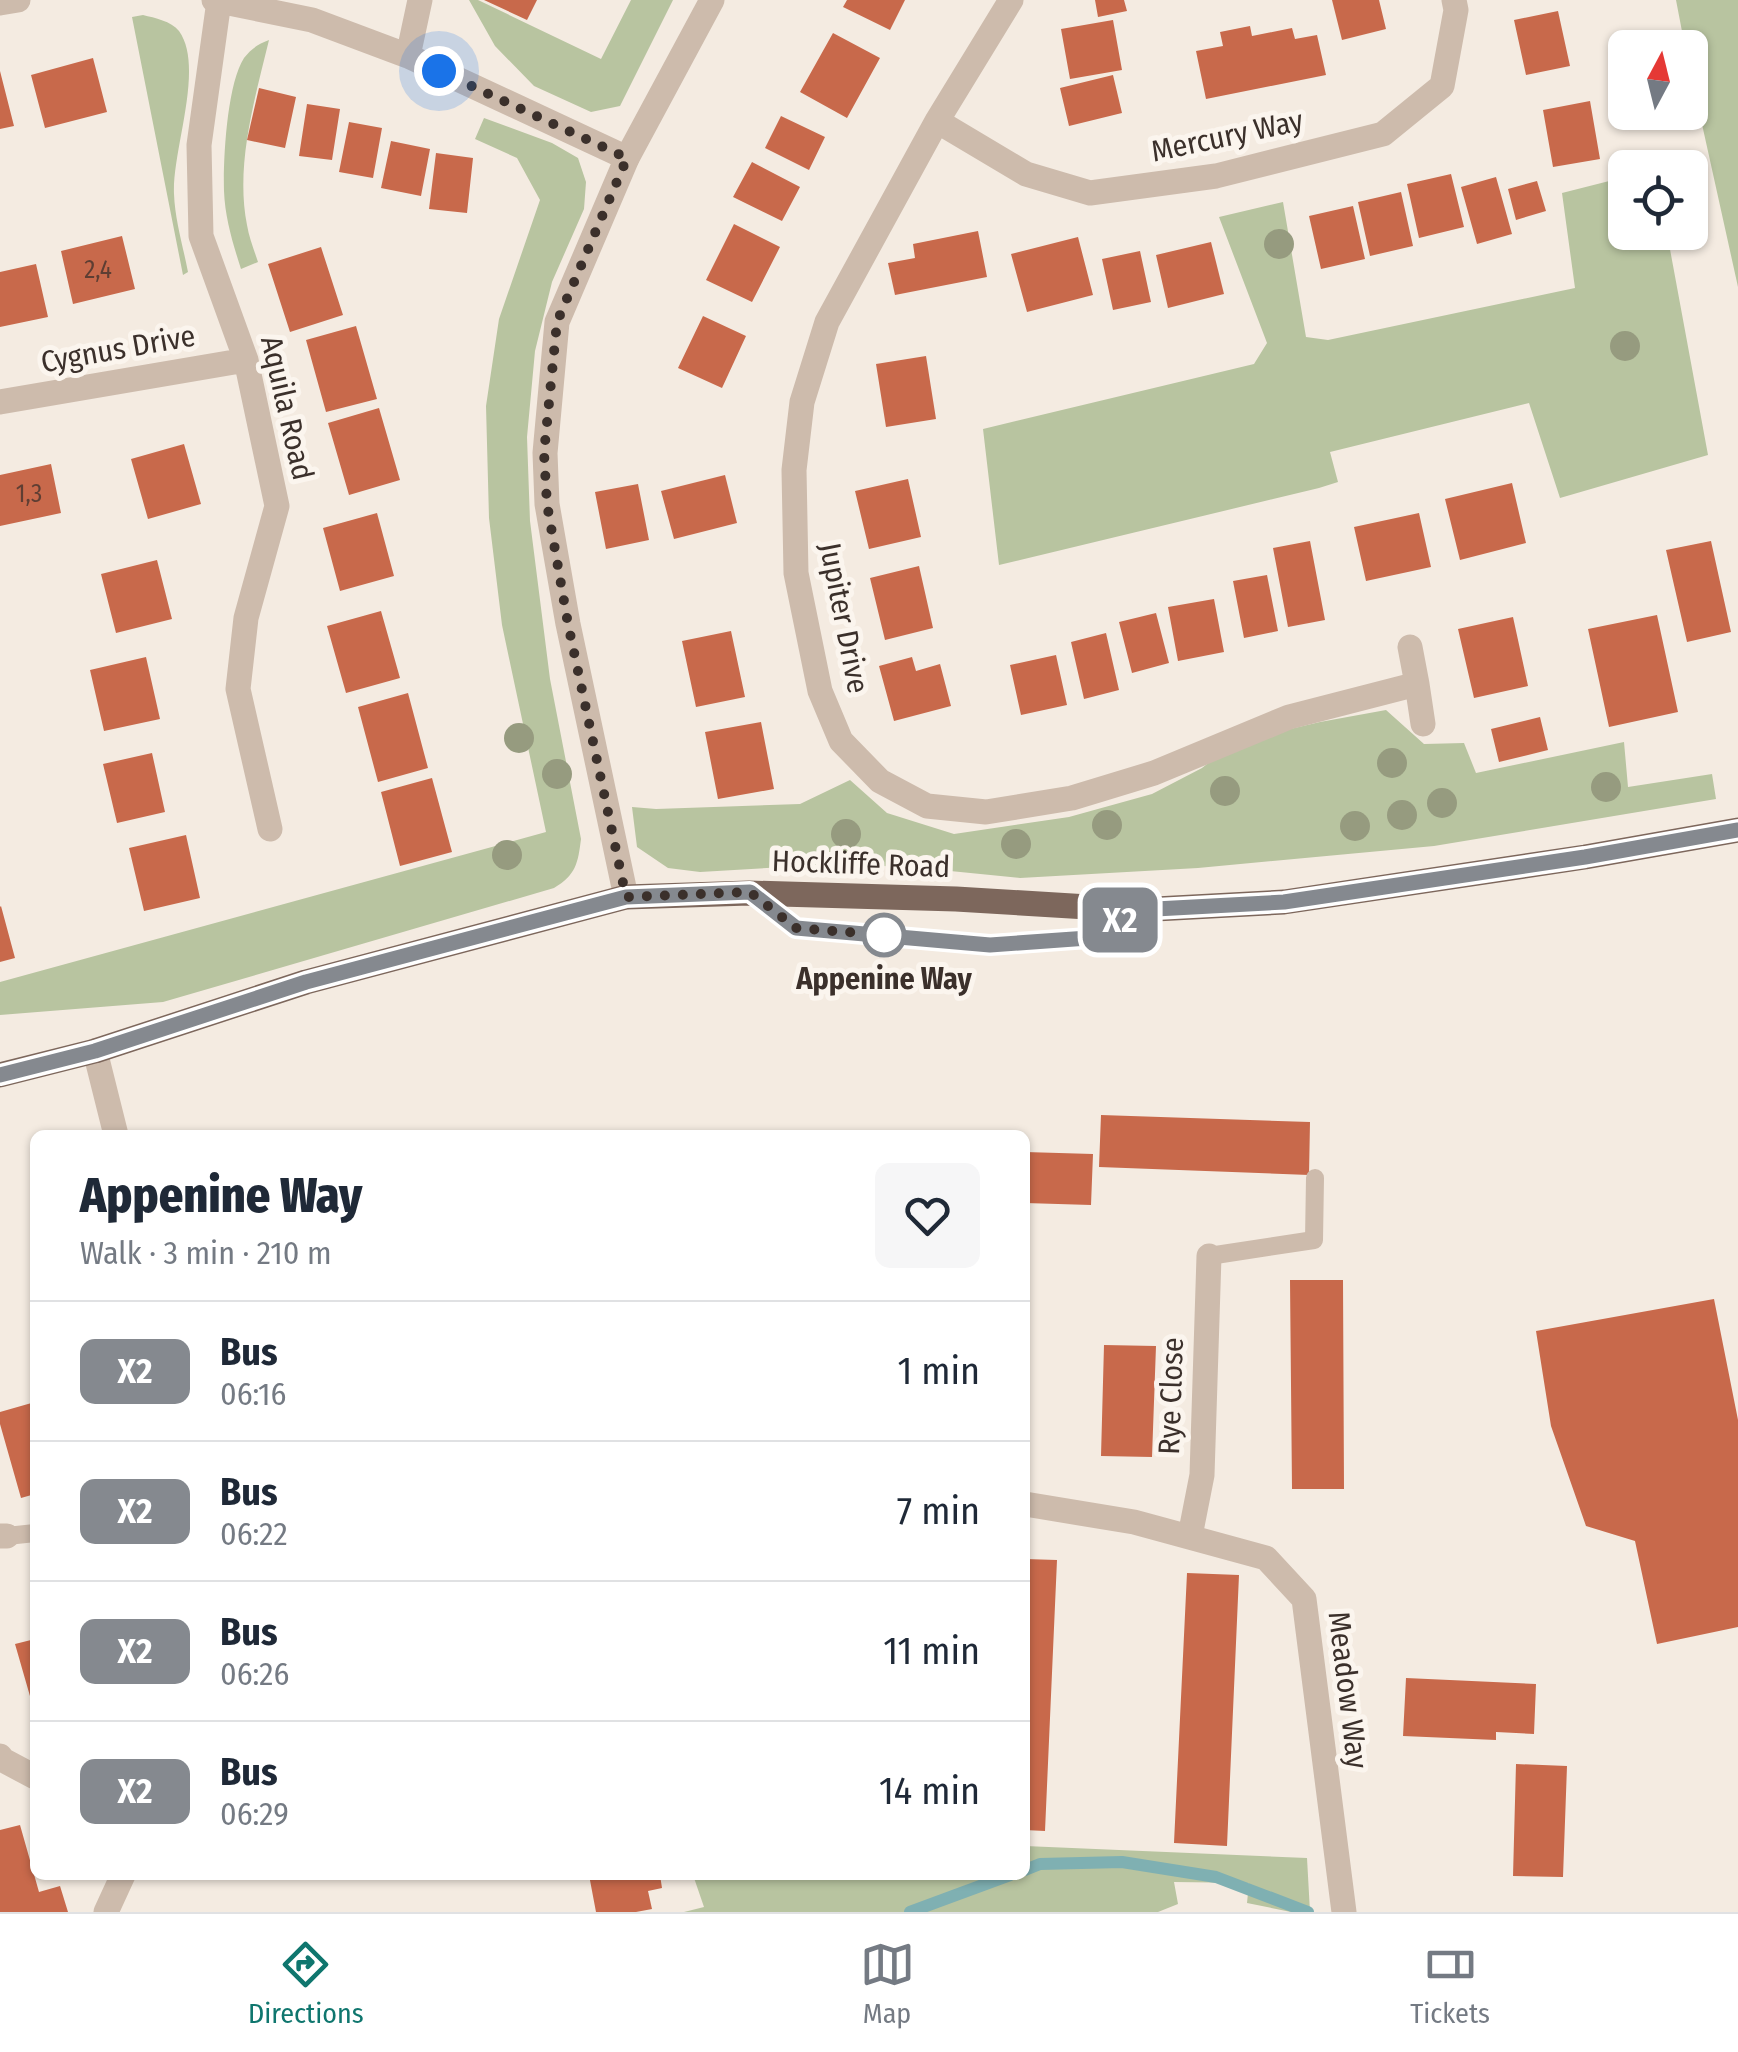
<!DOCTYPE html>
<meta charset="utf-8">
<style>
:root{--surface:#fff;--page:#f6f6f7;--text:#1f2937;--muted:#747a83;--line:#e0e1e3;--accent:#0f766e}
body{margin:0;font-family:"Fira Sans Condensed",sans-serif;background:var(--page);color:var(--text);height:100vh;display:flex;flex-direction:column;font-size:38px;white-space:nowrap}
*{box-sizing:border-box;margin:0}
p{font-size:32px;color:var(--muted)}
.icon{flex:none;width:55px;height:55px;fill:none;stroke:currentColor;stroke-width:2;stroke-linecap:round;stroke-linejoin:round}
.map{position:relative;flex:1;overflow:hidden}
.drawer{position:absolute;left:30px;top:1130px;width:1000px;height:750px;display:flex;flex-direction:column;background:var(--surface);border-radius:15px;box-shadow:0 2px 8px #0004}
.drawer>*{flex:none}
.badge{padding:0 20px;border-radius:15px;font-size:35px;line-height:65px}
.needle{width:65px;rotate:7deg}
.tools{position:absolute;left:1608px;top:30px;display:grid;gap:20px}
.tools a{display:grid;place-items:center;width:100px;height:100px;border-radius:15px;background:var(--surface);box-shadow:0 2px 8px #0004;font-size:50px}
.you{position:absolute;width:50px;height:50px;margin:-25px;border:8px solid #fff;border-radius:50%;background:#1a73e8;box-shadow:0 0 0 15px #1a73e833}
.map>.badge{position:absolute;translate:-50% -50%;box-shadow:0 0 0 5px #fff}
.round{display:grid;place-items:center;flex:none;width:105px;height:105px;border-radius:15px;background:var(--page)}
.overview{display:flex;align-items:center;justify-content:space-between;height:170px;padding:0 50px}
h1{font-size:48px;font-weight:800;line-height:75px}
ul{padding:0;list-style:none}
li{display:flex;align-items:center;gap:30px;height:140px;padding:0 50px;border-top:2px solid var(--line)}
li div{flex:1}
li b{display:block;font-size:38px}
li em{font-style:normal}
li .badge{min-width:110px;font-weight:700;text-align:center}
.dock{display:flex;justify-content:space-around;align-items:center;height:140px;border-top:2px solid var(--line);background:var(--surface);font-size:28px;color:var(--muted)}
.dock a{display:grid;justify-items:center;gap:5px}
.dock .selected{color:var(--accent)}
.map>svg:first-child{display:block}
.green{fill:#b8c4a0}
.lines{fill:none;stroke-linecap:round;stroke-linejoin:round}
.stream{stroke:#7fb0b2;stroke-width:12}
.building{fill:#c8694b}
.service{stroke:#cdbbac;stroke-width:18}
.minor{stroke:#cdbbac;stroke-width:25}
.tertiary{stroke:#cdbbac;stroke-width:25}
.primary{stroke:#7d675c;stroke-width:25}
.tree{fill:#969b7f}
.line-casing{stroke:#fff;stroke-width:22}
.line{stroke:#85898f;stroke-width:15}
.walk{stroke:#3b302b;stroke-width:10;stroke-dasharray:0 18}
.stop-dot{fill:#fff;stroke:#85898f;stroke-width:5}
.labels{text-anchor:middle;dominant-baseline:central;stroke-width:10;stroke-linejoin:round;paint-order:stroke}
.number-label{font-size:25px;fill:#5e3e33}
.street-label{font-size:30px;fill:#3b302b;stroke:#fbf5ee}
.stop-label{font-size:30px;font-weight:bold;fill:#3b302b;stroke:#fbf5ee}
</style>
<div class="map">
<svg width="1738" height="1912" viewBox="0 0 1738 1912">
<rect width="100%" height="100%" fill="#f4ebe1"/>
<path class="green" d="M469,0h9l123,59 30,-59h42l-53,106 -29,6 -57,-26 -39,-40z
M1676,0h62v287l-48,-217v-22l-5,-1z
M143,15c12,3 28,6 36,16 26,36 -7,119 -5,163 1,26 9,52 14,78l-5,3 -51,-258z
M269,40c-14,58 -34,125 -22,185 2,12 7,25 11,37l-17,7c-8,-25 -16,-51 -17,-78 -1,-31 3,-107 20,-133 7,-9 14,-14 25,-18z
M484,118l68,25 26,15 8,24 -2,27 -32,73 -17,69 -8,86 3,84 20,158 31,160c-3,24 -5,36 -27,49l-391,114 -163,13v-33l546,-150 -44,-207 -13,-107 -3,-112 13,-87 41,-119 -23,-42 -42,-19z
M1625,177v55l42,1 41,222 -148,43 -31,-95 -199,49 8,30 -19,6 -320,77 -16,-136 271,-65 13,-21 -48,-126 64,-15 23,135 22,3 247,-52 -13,-95z
M1386,710l38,34 40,-1 12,30 148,-31 4,45 84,-13 4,25 -282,47 -236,22 -178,10 -120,-12 -115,1 -85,5 -32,-4 -31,-21 -5,-40 24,2 144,-5 50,-24 37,33 67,21 115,-17 83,-23 50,-26 33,-26 85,-20z
M1025,1846l282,12 3,54h-19l-44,-9 2,-20 -75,-1 4,22 -20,8h-474l20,-5 -11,-32h332z"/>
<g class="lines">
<path class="stream" d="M1025,1870l15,-6 82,-2 94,15 92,35
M910,1912l100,-37"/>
</g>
<path class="building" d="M484,0h53l-10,20z
M847,0h58l-15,30 -47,-23z
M1095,0h29l3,11 -29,6z
M1332,0h47l7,29 -44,11z
M1558,11l12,55 -44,9 -12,-55z
M1113,20l9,50 -52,9 -9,-50z
M1250,26l2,10 40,-8 3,11 22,-4 9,40 -120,24 -10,-48 27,-5 -3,-14z
M833,33l47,25 -33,60 -47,-26z
M93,58l14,54 -62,16 -14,-53z
M0,71l14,55 -14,3z
M1113,75l9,38 -53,13 -9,-38z
M259,88l37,9 -11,51 -38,-8z
M1590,101l10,58 -47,8 -10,-57z
M307,104l33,5 -8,51 -33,-4z
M781,116l44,21 -16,33 -44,-22z
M349,122l33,6 -9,50 -34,-6z
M391,141l39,8 -9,47 -40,-8z
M436,153l37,5 -6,55 -38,-4z
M752,162l48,25 -18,34 -49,-24z
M1451,174l13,53 -45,11 -12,-54z
M1496,177l16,57 -35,10 -16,-57z
M1537,181l9,30 -30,9 -8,-31z
M1401,192l12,54 -43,10 -12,-54z
M1353,206l12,53 -44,10 -12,-53z
M734,224l46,23 -28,55 -46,-22z
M978,231l9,46 -92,18 -7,-32 27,-5 -2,-14z
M122,236l13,53 -62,15 -12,-53z
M1078,237l15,58 -66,17 -16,-58z
M1211,242l13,52 -56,14 -12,-53z
M321,247l22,68 -53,17 -22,-68z
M1140,251l11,51 -38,8 -11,-51z
M36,264l12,53 -48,10v-55z
M703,316l43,20 -24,52 -44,-20z
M356,326l21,73 -51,13 -20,-72z
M926,356l10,63 -50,8 -10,-63z
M379,408l21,72 -51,15 -21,-72z
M184,444l17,60 -53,15 -17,-60z
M51,464l10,49 -61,13v-51z
M725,475l12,48 -63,16 -13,-48z
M908,479l13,58 -52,12 -14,-58z
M1512,483l14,60 -66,17 -15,-61z
M638,484l11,56 -43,9 -11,-57z
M377,513l17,63 -54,15 -17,-63z
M1419,513l12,54 -65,14 -12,-54z
M1310,541l15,79 -37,7 -15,-79z
M1711,541l20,91 -44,10 -21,-92z
M157,560l15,59 -56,14 -15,-59z
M919,566l14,62 -48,12 -15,-62z
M1267,575l11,56 -34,7 -11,-57z
M1214,599l10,53 -46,9 -10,-54z
M381,611l19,67 -54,15 -19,-67z
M1156,613l13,50 -37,10 -13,-51z
M1657,615l21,97 -69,15 -21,-98z
M1513,617l15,69 -54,12 -16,-69z
M731,631l14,66 -49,10 -14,-66z
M1106,633l13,57 -35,9 -13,-57z
M1056,655l11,50 -46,10 -11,-50z
M146,657l14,62 -56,12 -14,-61z
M912,657l4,14 24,-7 11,42 -57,15 -15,-55z
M408,693l20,75 -50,14 -20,-75z
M1540,717l8,33 -49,12 -8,-33z
M761,722l13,67 -56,10 -13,-67z
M152,753l13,59 -48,11 -14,-59z
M432,778l20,74 -52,14 -19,-74z
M186,835l14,63 -56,13 -15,-63z
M1,906l14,52 -15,4v-55z
M1101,1115l209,7 -1,53 -210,-8z
M1025,1152l68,2 -2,51 -66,-2z
M1290,1280h53l1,209h-52z
M1714,1299l24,121v207l-81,17 -22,-103 -49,-15 -35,-100 -15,-95z
M1104,1345l52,1 -4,111 -51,-1z
M35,1402v92l-14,4 -21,-74v-12z
M1025,1559l32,1 -12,271 -20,-1z
M1187,1573l52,2 -12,271 -53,-3z
M35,1639v71h-1l-19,-66z
M1406,1678l130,6 -2,50 -38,-2v8l-93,-4z
M1516,1764l51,2 -4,111 -50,-1z
M20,1825l19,67 21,-6 8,26h-68v-82z
M589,1875h71l2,13 -14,3 4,18 -16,3h-40z"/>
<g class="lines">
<path class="service" d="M749,893l47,35 194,17 98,-7 49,-28
M1209,1256l105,-16 1,-62
M7,1536l28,-3"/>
<path class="minor" d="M214,0l98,20 96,36 219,102
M1011,0l-74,121 -110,201 -25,80 -8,68 2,103 24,118 21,50 39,40 47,25 59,6 86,-14 82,-25 135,-56 128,-33 -7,-37
M219,1l-20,144 2,91 45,124 31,146 -31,112 -8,71 32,140
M0,3l18,-3
M408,56l12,-56
M937,121l89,53 64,19 126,-17 167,-42 59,-48 14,-76 -2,-10
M0,402l246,-42
M1417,684l6,40
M95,1051l21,84
M1025,1504l109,18 132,36 38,41 40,313
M0,1536h7
M1190,1536l12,-61 7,-219
M0,1756l3,4 32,17
M106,1912l17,-37"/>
<path class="tertiary" d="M626,897l-58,-273 -21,-120 -2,-51 12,-131 70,-164 85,-158"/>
<path class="primary" d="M0,1075l95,-24 211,-69 320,-85 123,-4 207,6 181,11 147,-8 301,-45 153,-27"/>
</g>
<g class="tree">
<circle cx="1279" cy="244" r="15"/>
<circle cx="1625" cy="346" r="15"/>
<circle cx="519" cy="738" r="15"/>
<circle cx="1392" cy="763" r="15"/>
<circle cx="557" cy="774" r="15"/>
<circle cx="1606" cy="787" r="15"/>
<circle cx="1225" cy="791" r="15"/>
<circle cx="1442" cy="803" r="15"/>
<circle cx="1402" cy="815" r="15"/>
<circle cx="1107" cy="825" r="15"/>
<circle cx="1355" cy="826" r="15"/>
<circle cx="846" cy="834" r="15"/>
<circle cx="1016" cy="844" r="15"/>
<circle cx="507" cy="855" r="15"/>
</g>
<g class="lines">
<defs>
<path id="line" d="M0,1075l95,-24 211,-69 320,-85 124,-5 46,36 194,17 98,-7 49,-28 147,-8 301,-45 153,-27"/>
</defs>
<use href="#line" class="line-casing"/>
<use href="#line" class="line"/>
<path class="walk" d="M439,71l188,87 -70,164 -13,131 3,51 21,120 58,273 124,-5 46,36 88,7"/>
</g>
<circle class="stop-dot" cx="884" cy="935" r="20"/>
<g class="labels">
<g class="number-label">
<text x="98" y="270">2,4</text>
<text x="29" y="494">1,3</text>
</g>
<g class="street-label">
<text transform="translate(1227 136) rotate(-12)">Mercury Way</text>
<text transform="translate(118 349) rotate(-10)">Cygnus Drive</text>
<text transform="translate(287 408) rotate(77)">Aquila Road</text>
<text transform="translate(844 618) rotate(79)">Jupiter Drive</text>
<text transform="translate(861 864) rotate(2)">Hockliffe Road</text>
<text transform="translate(1171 1396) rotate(-88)">Rye Close</text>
<text transform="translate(1348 1690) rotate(83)">Meadow Way</text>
</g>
<g class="stop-label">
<text x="884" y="979">Appenine Way</text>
</g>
</g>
</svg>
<div class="tools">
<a><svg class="needle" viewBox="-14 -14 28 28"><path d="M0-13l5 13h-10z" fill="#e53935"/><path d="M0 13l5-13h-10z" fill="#747a83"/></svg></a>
<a><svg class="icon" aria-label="locate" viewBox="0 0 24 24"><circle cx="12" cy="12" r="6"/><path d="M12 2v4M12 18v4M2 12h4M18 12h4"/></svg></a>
</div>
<div class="you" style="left:439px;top:71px"></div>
<b class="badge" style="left:1120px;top:920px;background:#85898f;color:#fff">X2</b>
<section class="drawer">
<div class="overview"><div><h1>Appenine Way</h1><p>Walk · 3 min · 210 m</p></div><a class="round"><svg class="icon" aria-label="heart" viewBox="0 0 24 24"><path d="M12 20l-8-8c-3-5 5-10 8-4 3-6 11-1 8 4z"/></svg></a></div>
<ul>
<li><span class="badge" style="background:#85898f;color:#fff">X2</span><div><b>Bus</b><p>06:16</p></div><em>1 min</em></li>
<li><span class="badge" style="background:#85898f;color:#fff">X2</span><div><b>Bus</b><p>06:22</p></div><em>7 min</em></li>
<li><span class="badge" style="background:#85898f;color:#fff">X2</span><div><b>Bus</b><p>06:26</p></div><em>11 min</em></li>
<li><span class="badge" style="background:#85898f;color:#fff">X2</span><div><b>Bus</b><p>06:29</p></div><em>14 min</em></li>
</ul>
</section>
</div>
<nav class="dock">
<a class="selected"><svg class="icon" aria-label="directions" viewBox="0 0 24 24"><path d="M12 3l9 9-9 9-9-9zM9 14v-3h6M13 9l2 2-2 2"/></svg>Directions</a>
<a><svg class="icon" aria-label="map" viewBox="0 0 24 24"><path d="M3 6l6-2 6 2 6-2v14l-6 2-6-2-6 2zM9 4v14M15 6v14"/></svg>Map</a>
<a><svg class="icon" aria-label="tickets" viewBox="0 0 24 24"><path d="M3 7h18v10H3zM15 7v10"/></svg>Tickets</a>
</nav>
